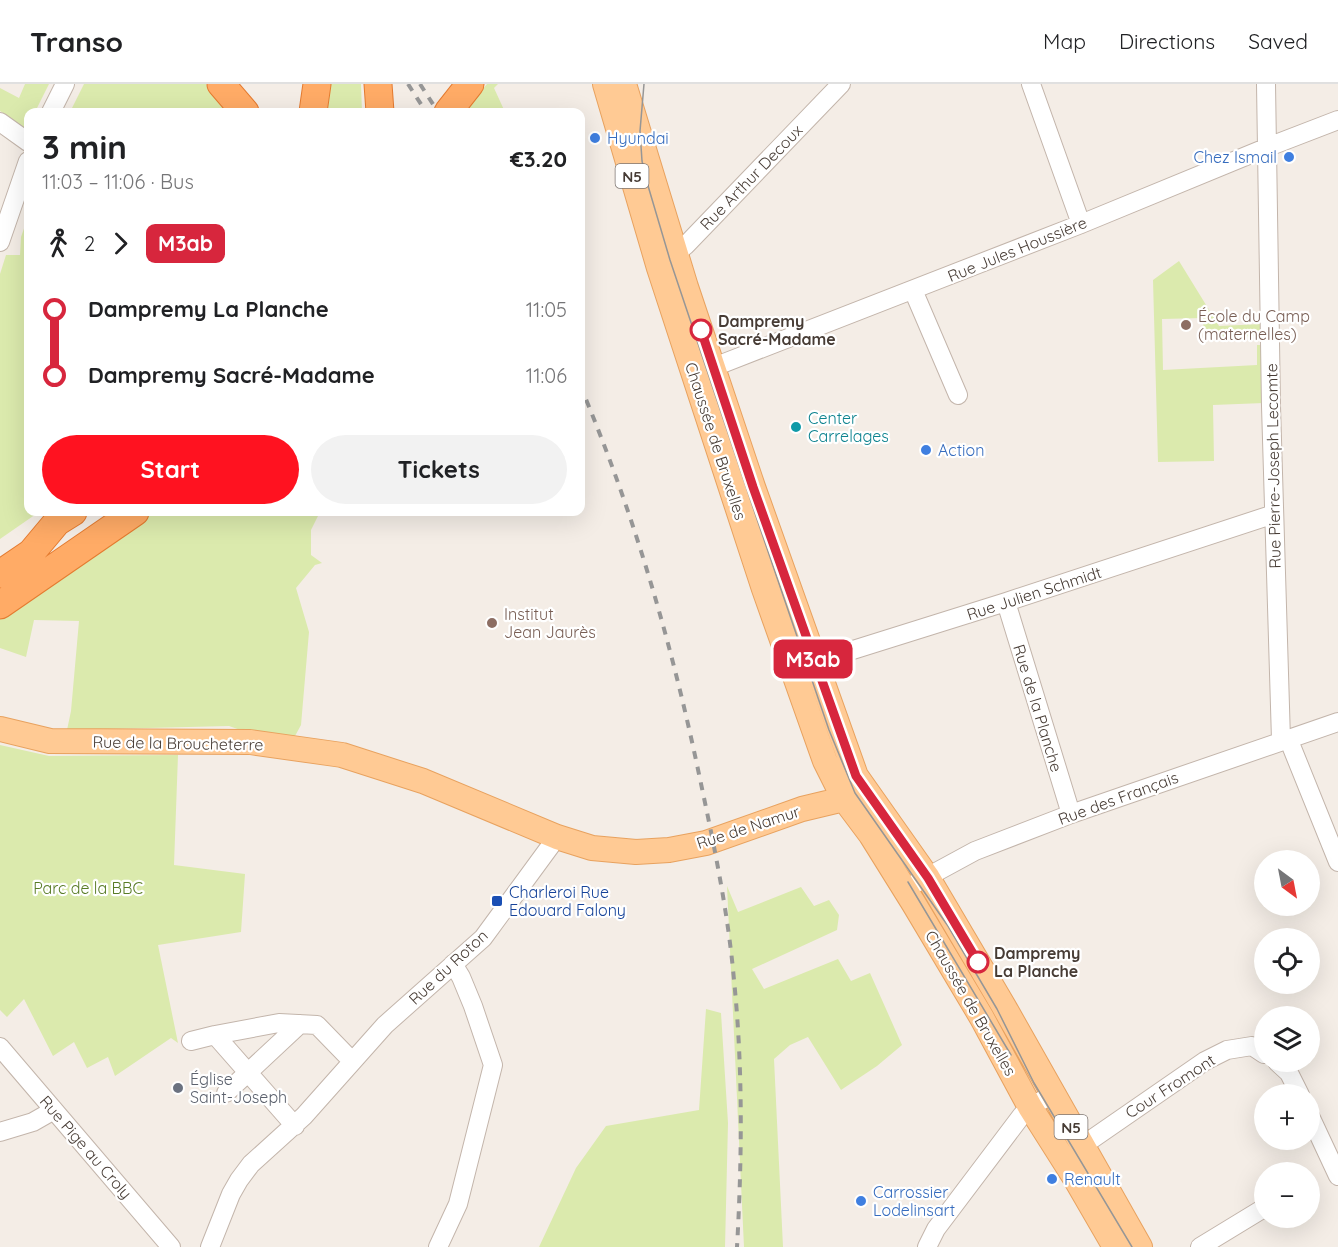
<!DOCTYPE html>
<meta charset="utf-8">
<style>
:root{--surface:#fff;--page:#f2f2f2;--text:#202124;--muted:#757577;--line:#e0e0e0;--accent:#ff1220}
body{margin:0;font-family:Quicksand,sans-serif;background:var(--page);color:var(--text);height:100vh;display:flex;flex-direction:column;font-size:22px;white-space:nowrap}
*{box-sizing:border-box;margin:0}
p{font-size:20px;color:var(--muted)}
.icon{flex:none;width:33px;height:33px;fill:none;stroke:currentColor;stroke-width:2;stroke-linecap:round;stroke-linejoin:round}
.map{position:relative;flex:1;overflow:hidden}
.panel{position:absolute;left:24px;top:24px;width:561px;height:408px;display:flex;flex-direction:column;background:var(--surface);border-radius:12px;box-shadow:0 6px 24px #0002}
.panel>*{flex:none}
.badge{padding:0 12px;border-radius:9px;font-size:21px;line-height:39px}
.needle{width:39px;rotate:148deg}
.tools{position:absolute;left:1254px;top:766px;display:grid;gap:12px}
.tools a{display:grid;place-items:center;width:66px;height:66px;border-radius:50%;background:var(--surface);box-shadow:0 6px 24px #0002;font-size:30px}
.map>.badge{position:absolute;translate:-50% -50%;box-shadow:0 0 0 3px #fff}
.legs{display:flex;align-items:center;gap:9px;height:66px;padding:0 18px;font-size:20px}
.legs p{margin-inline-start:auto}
.headline{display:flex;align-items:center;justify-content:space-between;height:102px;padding:0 18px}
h1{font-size:33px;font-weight:700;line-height:45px}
.action{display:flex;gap:12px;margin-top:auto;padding:12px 18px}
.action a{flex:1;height:69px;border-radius:36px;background:var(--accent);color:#fff;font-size:24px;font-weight:700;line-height:69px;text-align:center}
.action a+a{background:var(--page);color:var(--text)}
ul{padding:0 18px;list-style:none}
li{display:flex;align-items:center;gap:21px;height:66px;font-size:22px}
li i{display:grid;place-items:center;width:9px;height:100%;margin:0 8px;background:currentColor}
li i::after{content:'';width:15px;height:15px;margin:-8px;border:4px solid;border-radius:50%;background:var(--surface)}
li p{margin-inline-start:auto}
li:first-child i{background:linear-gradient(#0000 50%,currentColor 0)}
li:last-child i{background:linear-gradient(currentColor 50%,#0000 0)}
header{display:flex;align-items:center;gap:36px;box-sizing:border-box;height:84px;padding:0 30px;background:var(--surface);border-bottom:2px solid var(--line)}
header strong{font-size:28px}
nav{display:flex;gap:33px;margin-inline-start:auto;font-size:21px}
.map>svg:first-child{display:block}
.green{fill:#dbeaad}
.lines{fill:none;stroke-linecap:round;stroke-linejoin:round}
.minor-casing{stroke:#c3b5ab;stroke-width:20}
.major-casing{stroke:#e8a25f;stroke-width:26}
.highway-casing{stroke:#e47b30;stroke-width:29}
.minor{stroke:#fff;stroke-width:18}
.major{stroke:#ffca94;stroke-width:24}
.highway{stroke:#ffab66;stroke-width:27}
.tram{stroke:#969696;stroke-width:1.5}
.rail{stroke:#969696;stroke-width:4;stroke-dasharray:8 8;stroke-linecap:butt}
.line-1-casing{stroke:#fff;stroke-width:14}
.line-1{stroke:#d7263d;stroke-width:9}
.shop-dot{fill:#3f7fe0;stroke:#fff;stroke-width:2}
.education-dot{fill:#8d6e63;stroke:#fff;stroke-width:2}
.stop-1-dot{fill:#fff;stroke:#d7263d;stroke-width:3}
.culture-dot{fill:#0f9aa8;stroke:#fff;stroke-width:2}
.transit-dot{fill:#1a4fb4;stroke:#fff;stroke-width:2}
.worship-dot{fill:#6b7280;stroke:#fff;stroke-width:2}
.labels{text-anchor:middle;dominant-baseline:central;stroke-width:4.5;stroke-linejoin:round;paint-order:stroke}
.shield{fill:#fff;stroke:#7e7672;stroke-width:1.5}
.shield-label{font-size:15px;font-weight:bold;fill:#473c35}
.shop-label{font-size:16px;fill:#366cbe;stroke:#fff;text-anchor:start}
.street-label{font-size:16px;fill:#473c35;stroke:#fff}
.education-label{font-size:16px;fill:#785e54;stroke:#fff;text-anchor:start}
.stop-label{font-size:16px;font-weight:bold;fill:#473c35;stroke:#fff;text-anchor:start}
.culture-label{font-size:16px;fill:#0d838f;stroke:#fff;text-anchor:start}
.park-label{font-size:16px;fill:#587b26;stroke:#fff}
.transit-label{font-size:16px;fill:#164399;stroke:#fff;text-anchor:start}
.worship-label{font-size:16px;fill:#5b616d;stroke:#fff;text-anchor:start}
</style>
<header>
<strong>Transo</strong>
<nav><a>Map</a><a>Directions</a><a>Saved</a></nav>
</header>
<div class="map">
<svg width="1338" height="1163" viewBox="0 0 1338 1163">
<rect width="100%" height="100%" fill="#f4ede6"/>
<path class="green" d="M25,0h24l-14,28h-7l-1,18 -27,-19v-23l19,10z
M84,0h122l24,28h-160z
M324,0h37l1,28h-42z
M487,0h11l-4,4 11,24h-41z
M28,133v295h11l-39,27v-265l6,-19h14l1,-18z
M1179,177l40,65 43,-2v11c-9,1 -52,4 -57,-3 -2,-3 -2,-10 -2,-14l-41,1 1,51 94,-5v-20h6l1,58 -51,2 1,56 -56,1 -5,-182z
M154,428h166l-9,18v25l11,8 -7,2 -19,23 13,44 -8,93 -12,22 -60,-21 -162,4 4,-19 8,-90 -45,-1 -8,37 -26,-9v-29z
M0,661l49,11 129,-1 -4,110 71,9 -4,58 -83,13 20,98 -7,-5 -56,38 -7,-19 -21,11 -13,-26 -21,14 -29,-57 -17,18 -7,-7z
M727,802l11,26 63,-25 13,19 15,-6 10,15 -2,15 -85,39 12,20 74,-30 13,22 19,-8 32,72 -25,21 -36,24 -33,-53 -18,8 -16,14 9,188h-39z
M706,925l15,4 7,110 -3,124h-186l37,-79 30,-42 93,-16z"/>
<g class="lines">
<defs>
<path id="minor" d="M1031,0l50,140
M1266,0l5,322 10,334
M51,28l14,-28
M0,38l28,20
M0,158l28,-81
M668,176l18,-15 155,-161
M913,206l45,105
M701,288l380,-148 187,-77 70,-27
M1006,518l65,212
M805,581l201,-63 268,-88
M1288,654l50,124
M905,805l70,-38 96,-37 267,-92
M191,957l24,-6
M0,963l171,200
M1277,978l12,11 11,22
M226,1009l74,-69
M1310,1032l28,60
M295,1042l-80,-91 64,-12 38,2 35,36
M0,1048l33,-10 21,-12
M1082,1062l123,-85 22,-11 25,-4 12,8
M210,1163l21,-53 8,-14 12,-16 53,-48 81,-91 98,-87 74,-101
M438,1163l20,-43 35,-139 -20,-59 -12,-29 -8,-13
M927,1163l9,-18 86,-114 8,-8 23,-13
M1200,1163l64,-39"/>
<path id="major" d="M605,0l54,184 105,321 61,172 19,38 27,36 43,69 68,114 48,89 45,71 40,69
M624,0l62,203 67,200 103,289 72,102 75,127 137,242
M0,645l50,12 200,1 92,13 81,26 134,56 35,11 44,4 33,-2 37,-7 96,-34 46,-11 9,-6"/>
<path id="highway" d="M221,0l24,28
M378,0l2,28
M313,28l4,-28
M448,28l22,-28
M0,490l31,-21 26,-31 16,-10
M0,521l135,-93"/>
</defs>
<use href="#minor" class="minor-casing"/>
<use href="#major" class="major-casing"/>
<use href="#highway" class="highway-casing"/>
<use href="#minor" class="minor"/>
<use href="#major" class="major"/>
<use href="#highway" class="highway"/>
<path class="tram" d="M644,0l-4,47 2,30 4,18 24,81 87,259 72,211 26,63 93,133 49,83 37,74 98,164
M908,798l103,173"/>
<path class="rail" d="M408,0l18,28
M420,0l18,28
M580,301c54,128 92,259 120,394 14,66 28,133 34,201 9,89 8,178 3,267"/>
</g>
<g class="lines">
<defs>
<path id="line-1" d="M701,246l52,157 103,289 72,102 50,84"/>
</defs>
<use href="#line-1" class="line-1-casing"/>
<use href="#line-1" class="line-1"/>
</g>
<g class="shop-dot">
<circle cx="595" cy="54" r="6"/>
<circle cx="1289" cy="73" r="6"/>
<circle cx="926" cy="366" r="6"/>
<circle cx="1052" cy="1095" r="6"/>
<circle cx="861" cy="1117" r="6"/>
</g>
<g class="education-dot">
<circle cx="1186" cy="241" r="6"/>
<circle cx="492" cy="539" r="6"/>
</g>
<g class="stop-1-dot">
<circle cx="701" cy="246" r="10"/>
<circle cx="978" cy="878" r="10"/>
</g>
<circle class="culture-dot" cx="796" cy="343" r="6"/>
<rect class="transit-dot" x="491" y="811" width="12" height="12" rx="3"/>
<circle class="worship-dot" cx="178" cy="1004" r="6"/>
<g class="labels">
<g class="shield">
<rect x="615.5" y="80" width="33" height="24" rx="4.5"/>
<rect x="1054.5" y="1031" width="33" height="24" rx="4.5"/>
</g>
<g class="shield-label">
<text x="632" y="92">N5</text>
<text x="1071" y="1043">N5</text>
</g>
<g class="shop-label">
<text x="607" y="54">Hyundai</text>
<text x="1277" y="73" text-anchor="end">Chez Ismail</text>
<text x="938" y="366">Action</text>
<text x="1064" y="1095">Renault</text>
<text x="873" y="1108">Carrossier<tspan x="873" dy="18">Lodelinsart</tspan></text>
</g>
<g class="street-label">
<text transform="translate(751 93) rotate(-46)">Rue Arthur Decoux</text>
<text transform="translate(1017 165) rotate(-22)">Rue Jules Houssière</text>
<text transform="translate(716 357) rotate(72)">Chaussée de Bruxelles</text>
<text transform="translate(1273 382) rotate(-91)">Rue Pierre-Joseph Lecomte</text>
<text transform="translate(1034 509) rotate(-18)">Rue Julien Schmidt</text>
<text transform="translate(1038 624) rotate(73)">Rue de la Planche</text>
<text transform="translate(178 659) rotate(1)">Rue de la Broucheterre</text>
<text transform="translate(1118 714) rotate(-20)">Rue des Français</text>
<text transform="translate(748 743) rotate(-18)">Rue de Namur</text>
<text transform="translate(448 883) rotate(-43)">Rue du Roton</text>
<text transform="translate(971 919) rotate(60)">Chaussée de Bruxelles</text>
<text transform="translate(1170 1002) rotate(-33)">Cour Fromont</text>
<text transform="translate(86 1063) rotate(49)">Rue Pige au Croly</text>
</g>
<g class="education-label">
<text x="1198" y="232">École du Camp<tspan x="1198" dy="18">(maternelles)</tspan></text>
<text x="504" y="530">Institut<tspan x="504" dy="18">Jean Jaurès</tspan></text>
</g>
<g class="stop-label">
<text x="718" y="237">Dampremy<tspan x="718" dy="18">Sacré-Madame</tspan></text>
<text x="994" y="869">Dampremy<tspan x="994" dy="18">La Planche</tspan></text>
</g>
<g class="culture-label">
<text x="808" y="334">Center<tspan x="808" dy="18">Carrelages</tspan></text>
</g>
<g class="park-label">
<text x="88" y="804">Parc de la BBC</text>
</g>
<g class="transit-label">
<text x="509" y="808">Charleroi Rue<tspan x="509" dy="18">Edouard Falony</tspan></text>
</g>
<g class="worship-label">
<text x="190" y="995">Église<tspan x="190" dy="18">Saint-Joseph</tspan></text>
</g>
</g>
</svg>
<div class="tools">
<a><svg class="needle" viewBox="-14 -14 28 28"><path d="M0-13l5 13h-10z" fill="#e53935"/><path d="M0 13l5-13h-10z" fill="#757577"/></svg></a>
<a><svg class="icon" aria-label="locate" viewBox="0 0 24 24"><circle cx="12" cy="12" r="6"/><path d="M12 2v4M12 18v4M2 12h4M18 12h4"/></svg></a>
<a><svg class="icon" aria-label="layers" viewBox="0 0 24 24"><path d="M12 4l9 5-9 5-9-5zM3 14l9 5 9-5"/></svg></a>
<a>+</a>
<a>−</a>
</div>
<b class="badge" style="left:813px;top:575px;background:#d7263d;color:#fff">M3ab</b>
<section class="panel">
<div class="headline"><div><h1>3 min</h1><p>11:03 – 11:06 · Bus</p></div><b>€3.20</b></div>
<div class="legs"><svg class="icon" aria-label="walk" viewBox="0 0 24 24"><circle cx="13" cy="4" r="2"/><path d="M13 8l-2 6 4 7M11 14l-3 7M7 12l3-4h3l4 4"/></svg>2<svg class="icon" aria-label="forward" viewBox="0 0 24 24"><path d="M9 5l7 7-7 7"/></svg><b class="badge" style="background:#d7263d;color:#fff">M3ab</b></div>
<ul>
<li><i style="color:#d7263d"></i><b>Dampremy La Planche</b><p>11:05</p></li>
<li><i style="color:#d7263d"></i><b>Dampremy Sacré-Madame</b><p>11:06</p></li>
</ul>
<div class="action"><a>Start</a><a>Tickets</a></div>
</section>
</div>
